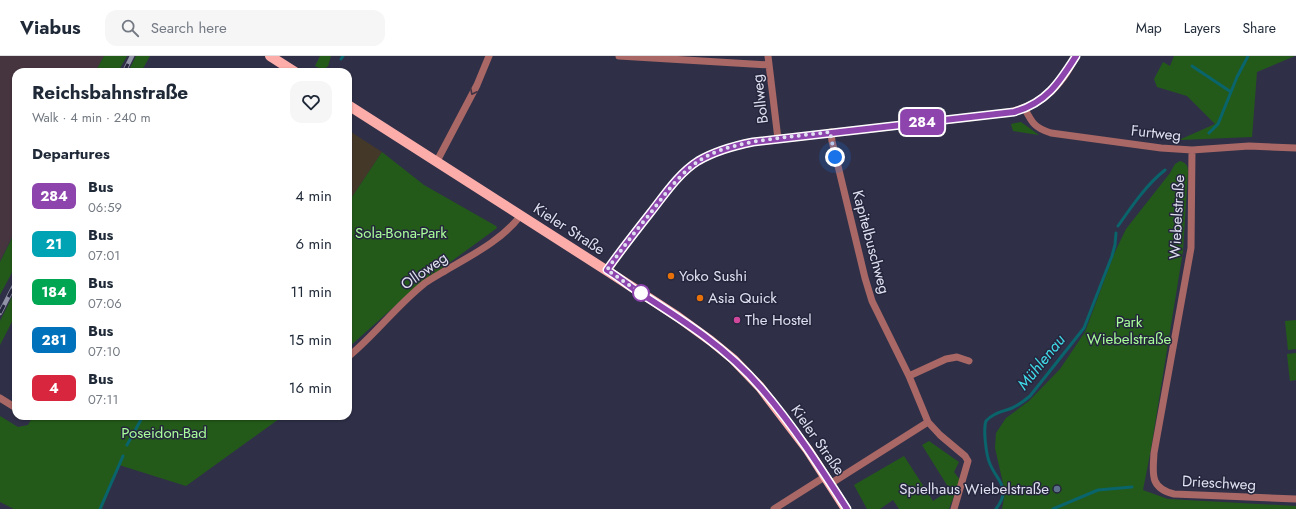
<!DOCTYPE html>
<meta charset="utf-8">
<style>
:root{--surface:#fff;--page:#f6f6f7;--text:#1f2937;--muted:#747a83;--line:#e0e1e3}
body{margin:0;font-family:Jost,sans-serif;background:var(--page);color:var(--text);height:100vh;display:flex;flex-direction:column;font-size:15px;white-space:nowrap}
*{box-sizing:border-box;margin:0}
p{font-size:13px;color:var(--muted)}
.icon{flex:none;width:22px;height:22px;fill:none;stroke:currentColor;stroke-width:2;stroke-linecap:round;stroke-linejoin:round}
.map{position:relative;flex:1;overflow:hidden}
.drawer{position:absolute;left:12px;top:12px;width:340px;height:352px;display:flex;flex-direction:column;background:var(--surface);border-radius:12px;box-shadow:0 1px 3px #0004}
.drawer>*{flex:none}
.badge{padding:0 8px;border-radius:6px;font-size:14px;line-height:26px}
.you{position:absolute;width:20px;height:20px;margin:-10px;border:3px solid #fff;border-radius:50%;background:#1a73e8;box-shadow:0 0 0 6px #1a73e833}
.map>.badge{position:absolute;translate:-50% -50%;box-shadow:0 0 0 2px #fff}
h2{padding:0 20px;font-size:15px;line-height:36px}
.round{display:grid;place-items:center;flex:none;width:42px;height:42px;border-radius:12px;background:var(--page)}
.overview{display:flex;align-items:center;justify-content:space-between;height:68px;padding:0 20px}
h1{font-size:19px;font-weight:700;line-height:30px}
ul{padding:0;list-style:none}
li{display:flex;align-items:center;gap:12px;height:48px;padding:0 20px}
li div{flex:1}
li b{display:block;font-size:15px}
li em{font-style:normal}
li .badge{min-width:44px;font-weight:700;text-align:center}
header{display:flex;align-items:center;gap:24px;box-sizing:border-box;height:56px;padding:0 20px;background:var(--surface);border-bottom:1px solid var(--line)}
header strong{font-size:19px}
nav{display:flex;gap:22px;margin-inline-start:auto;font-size:14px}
.search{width:280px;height:36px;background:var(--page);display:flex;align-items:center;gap:10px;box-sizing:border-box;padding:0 14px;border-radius:12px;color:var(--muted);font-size:15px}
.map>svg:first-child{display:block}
.commercial{fill:#46343e}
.education{fill:#443829}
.green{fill:#245a19}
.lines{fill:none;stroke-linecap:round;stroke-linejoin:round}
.stream{stroke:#0a646b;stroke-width:3}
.minor{stroke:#a96865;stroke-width:7}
.tertiary{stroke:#a96865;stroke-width:8}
.primary{stroke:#fdada9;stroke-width:10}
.rail-casing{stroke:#9192a5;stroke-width:4.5}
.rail{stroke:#25263d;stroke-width:3;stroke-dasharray:9;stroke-linecap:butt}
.oneway{stroke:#3f3345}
.line-casing{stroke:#fff;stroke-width:9}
.line{stroke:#8e44ad;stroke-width:6}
.walk{stroke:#dfe0f0;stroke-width:4;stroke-dasharray:0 7.2}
.food-dot{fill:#e8710a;stroke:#25263d;stroke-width:1.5}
.stop-dot{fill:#fff;stroke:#8e44ad;stroke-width:2}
.hotel-dot{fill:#d1479c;stroke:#25263d;stroke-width:1.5}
.service-dot{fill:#5c6f8a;stroke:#25263d;stroke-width:1.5}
.labels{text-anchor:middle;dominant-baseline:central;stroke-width:3;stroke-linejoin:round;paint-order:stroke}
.street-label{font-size:15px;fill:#dfe0f0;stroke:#25263d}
.park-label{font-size:15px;fill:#a8fe99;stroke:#25263d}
.poi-label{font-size:15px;fill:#dfe0f0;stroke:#25263d;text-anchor:start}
.water-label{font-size:16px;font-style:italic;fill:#40dbe8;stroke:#25263d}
</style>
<header>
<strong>Viabus</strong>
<div class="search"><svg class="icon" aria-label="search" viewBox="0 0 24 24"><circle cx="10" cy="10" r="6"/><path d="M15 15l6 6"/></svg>Search here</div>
<nav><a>Map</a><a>Layers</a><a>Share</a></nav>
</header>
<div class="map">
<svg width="1296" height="453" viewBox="0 0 1296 453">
<rect width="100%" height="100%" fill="#2f3048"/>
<path class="commercial" d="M0,0h104l-9,16h-79v157l-16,32z"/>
<path class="education" d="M348,74l34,22 -34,51z"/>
<path class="green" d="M104,0h23l-9,16h-23z
M136,0h14l-9,16h-13z
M320,0h11l-3,10 -5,4 -8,-4z
M1174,0h121l-38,16 -5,65 -73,3 36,-16 -28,-28 -30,-9 -3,-8 9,-17 7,4z
M1021,66l18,13 -26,-4 -2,-7z
M382,96l42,33 72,41 1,2 -82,60 -67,60v-145z
M1180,105c6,2 8,4 8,11l-5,79 -32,198 -8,41 25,9 128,7v3h-294l3,-17 -10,-44 1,-15 10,-15 23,-17 31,-32 25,-37 29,-78 12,-25 44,-56 5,-9z
M16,174v35l-16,30v-33z
M16,233v25l-16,31v-24z
M1296,264v29l-8,1 -3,-29z
M1296,297v27l-6,1 -3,-27z
M0,360l18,11 10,-2 5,-9h250l-97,70 -67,-21 -17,44h-88l-14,-7z
M929,385l30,21 -5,10 6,8 -11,29h-50l-6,-9 -13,9h-13l-13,-24 50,-29 29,45 17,-11 -28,-45z"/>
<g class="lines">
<path class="stream" d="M341,3l2,-3
M1192,10l39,26
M1209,77l9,-9 19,-47 11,-21
M1118,170c14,-20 28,-41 47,-56
M127,389l16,-29
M100,453l23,-53
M996,453c16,-22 2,-26 -6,-45 -4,-9 -7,-35 -4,-43 7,-8 16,-9 26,-13 7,-3 12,-7 18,-12l54,-68 28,-72 3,-11 1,-12
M1053,453l45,-19 34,-3"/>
<path class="minor" d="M619,0l150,9
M768,0l10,83
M1025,53c7,14 10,19 26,24l110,15 31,2 57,-4 47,2
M831,76l1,9 33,137 7,23 37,75 19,46 12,13 25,21 3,5 -14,48
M1192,94l-1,98 -37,205c-1,20 -5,35 20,41l122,5
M437,105l40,-76 12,-29
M348,301c28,-23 48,-51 77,-74 7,-5 15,-9 23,-14 26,-15 55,-30 73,-54
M909,320l37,-17 11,-2 12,4
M0,342l16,10
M830,428l98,-62
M774,453l52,-33"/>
<path class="tertiary" d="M607,215c14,-21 29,-40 44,-59 14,-18 28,-39 47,-51 17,-10 35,-15 55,-19l253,-29c23,-4 41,-15 55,-33 6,-7 10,-16 15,-24"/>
<path class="primary" d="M270,0l25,16
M348,49l261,167 69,45 33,24 22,18 27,28 48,63 38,59"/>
<defs>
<path id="rail" d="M124,16l8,-16
M0,257l16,-31"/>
</defs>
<use href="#rail" class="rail-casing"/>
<use href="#rail" class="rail"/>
</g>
<defs><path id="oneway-chevron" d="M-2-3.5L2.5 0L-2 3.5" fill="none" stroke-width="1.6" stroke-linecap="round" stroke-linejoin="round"/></defs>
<use class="oneway" href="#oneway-chevron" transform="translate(473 36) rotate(117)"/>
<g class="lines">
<defs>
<path id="line" d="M847,453c-27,-42 -54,-84 -86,-121 -35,-41 -80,-69 -124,-97 -10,-7 -20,-15 -30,-21 14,-20 29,-39 44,-58 14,-18 28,-39 47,-51 17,-10 35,-15 55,-19l261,-30c32,-9 45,-29 62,-56"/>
</defs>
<use href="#line" class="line-casing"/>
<use href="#line" class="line"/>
<path class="walk" d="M641,237l-34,-23c13,-19 27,-37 42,-55 17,-22 34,-47 60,-60 33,-16 85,-18 121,-23l5,25"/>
</g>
<g class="food-dot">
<circle cx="671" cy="220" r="4"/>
<circle cx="700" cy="242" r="4"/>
</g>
<circle class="stop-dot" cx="641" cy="237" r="8"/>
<circle class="hotel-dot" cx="737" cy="264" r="4"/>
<circle class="service-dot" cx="1057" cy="433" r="4"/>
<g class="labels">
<g class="street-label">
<text transform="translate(760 43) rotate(-97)">Bollweg</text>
<text transform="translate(1156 77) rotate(6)">Furtweg</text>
<text transform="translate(1177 161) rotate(-87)">Wiebelstraße</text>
<text transform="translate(569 173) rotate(33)">Kieler Straße</text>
<text transform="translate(871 186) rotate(75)">Kapitelbuschweg</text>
<text transform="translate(424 215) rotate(-35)">Olloweg</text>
<text transform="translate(818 384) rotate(55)">Kieler Straße</text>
<text transform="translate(1219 427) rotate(3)">Drieschweg</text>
</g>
<g class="park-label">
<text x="401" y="177">Sola-Bona-Park</text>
<text x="1129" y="266">Park<tspan x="1129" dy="17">Wiebelstraße</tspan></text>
<text x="164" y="377">Poseidon-Bad</text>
</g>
<g class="poi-label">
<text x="679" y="220">Yoko Sushi</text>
<text x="708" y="242">Asia Quick</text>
<text x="745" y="264">The Hostel</text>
<text x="1049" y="433" text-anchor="end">Spielhaus Wiebelstraße</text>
</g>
<g class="water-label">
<text transform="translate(1041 306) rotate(-51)">Mühlenau</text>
</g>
</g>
</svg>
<div class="you" style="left:835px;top:101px"></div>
<b class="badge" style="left:922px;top:66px;background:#8e44ad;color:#fff">284</b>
<section class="drawer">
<div class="overview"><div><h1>Reichsbahnstraße</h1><p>Walk · 4 min · 240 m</p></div><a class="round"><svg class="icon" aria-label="heart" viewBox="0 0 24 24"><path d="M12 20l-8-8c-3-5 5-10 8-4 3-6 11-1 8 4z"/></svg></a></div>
<h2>Departures</h2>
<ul>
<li><span class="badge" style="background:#8e44ad;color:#fff">284</span><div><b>Bus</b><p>06:59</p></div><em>4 min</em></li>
<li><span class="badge" style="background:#00a3b4;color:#fff">21</span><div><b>Bus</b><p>07:01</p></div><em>6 min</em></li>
<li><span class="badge" style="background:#00a651;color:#fff">184</span><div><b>Bus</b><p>07:06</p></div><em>11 min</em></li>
<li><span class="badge" style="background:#0072bc;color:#fff">281</span><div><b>Bus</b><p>07:10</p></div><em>15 min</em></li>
<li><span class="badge" style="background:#d7263d;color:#fff">4</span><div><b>Bus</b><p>07:11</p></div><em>16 min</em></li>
</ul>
</section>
</div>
